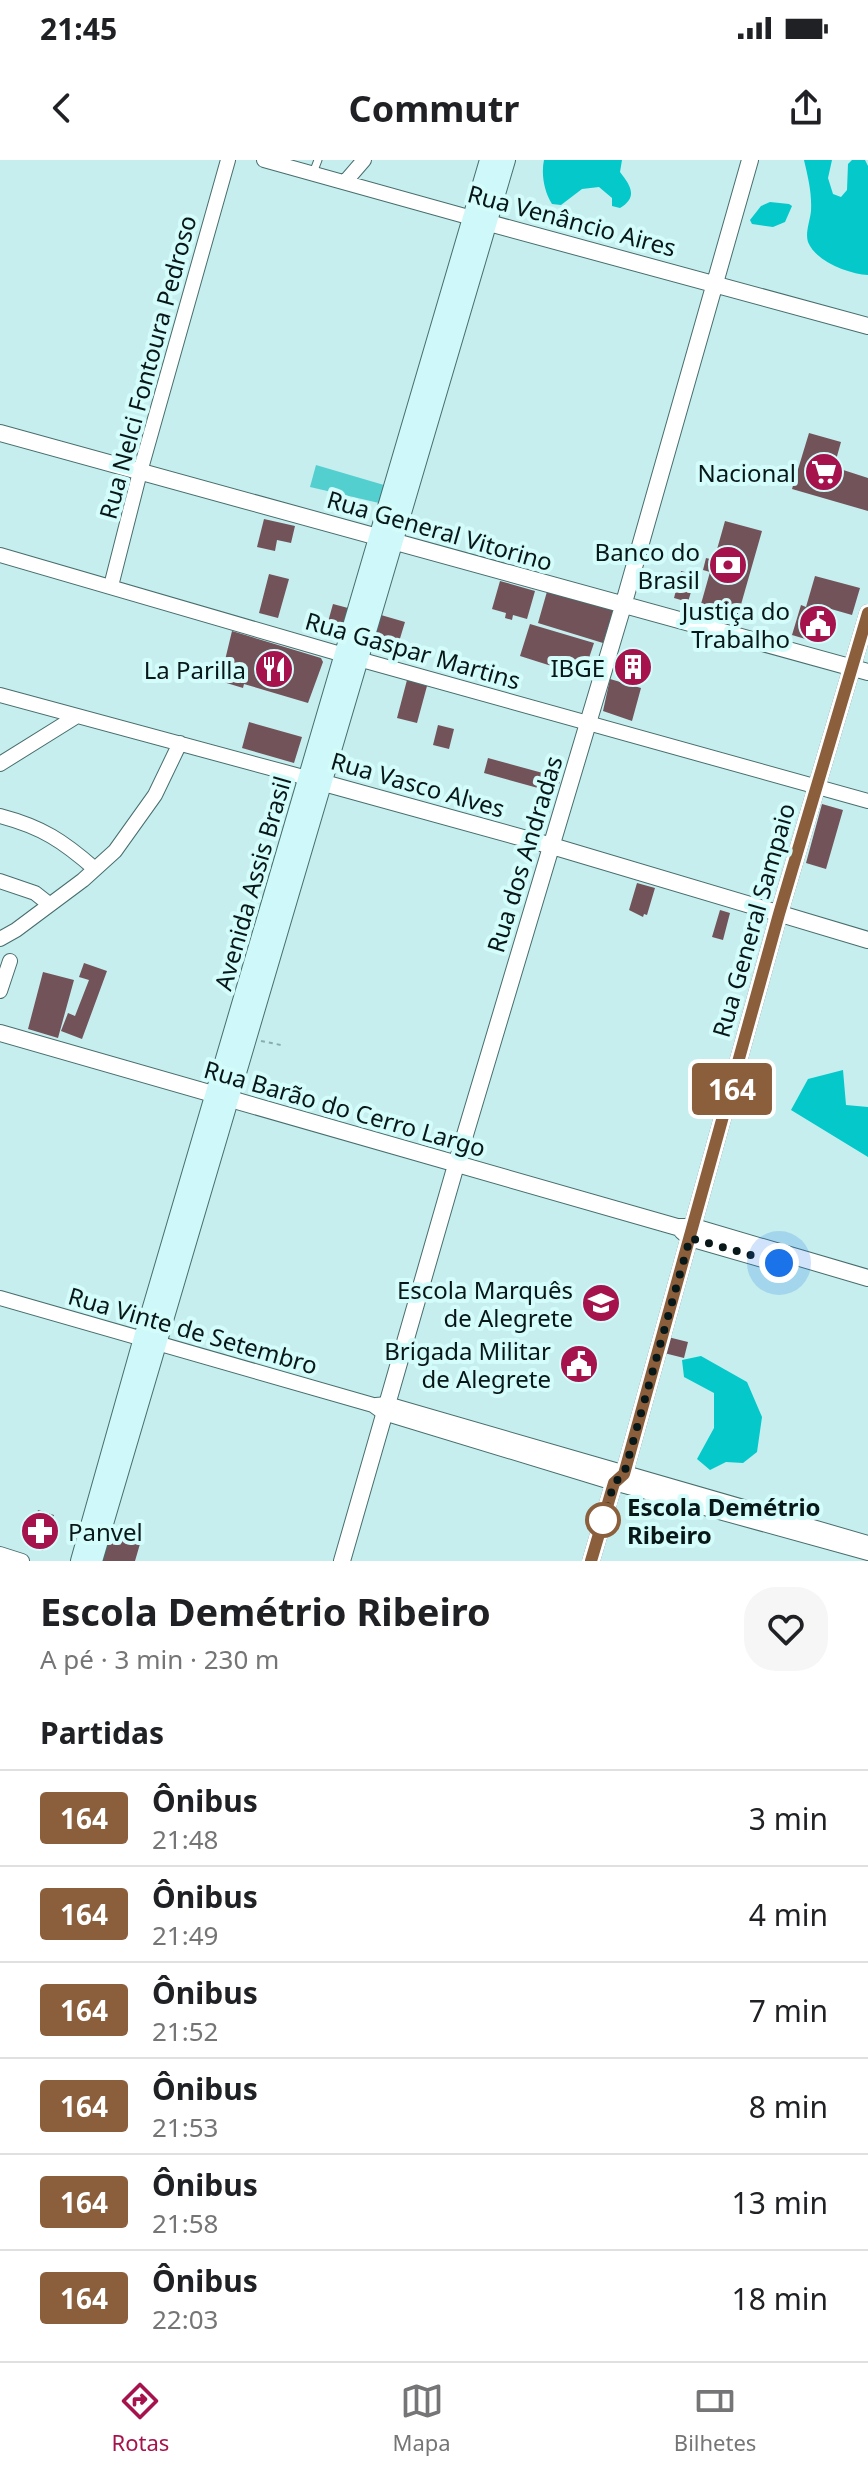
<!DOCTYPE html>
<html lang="pt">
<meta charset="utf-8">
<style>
:root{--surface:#fff;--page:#f6f6f6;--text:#202124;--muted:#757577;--line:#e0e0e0;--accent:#a6124c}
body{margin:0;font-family:"Noto Sans",sans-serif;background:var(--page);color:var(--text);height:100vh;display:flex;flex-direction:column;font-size:30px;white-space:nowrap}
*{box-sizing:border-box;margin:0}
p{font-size:26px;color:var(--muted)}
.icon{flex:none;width:44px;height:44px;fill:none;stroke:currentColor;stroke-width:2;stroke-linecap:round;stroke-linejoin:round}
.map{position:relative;height:1401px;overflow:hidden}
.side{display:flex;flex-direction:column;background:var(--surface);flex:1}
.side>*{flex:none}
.badge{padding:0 16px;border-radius:6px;font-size:28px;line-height:52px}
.you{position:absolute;width:40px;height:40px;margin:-20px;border:6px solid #fff;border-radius:50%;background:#1a73e8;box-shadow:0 0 0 12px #1a73e833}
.map>.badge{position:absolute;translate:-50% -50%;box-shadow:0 0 0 4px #fff}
h2{padding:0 40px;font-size:30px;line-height:72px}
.round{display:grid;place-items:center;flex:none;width:84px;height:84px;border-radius:32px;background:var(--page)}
.summary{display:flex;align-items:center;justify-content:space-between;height:136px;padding:0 40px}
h1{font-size:38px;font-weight:700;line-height:60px}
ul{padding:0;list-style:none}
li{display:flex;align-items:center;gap:24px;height:96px;padding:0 40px;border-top:2px solid var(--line)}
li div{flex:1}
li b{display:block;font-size:30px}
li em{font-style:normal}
li .badge{min-width:88px;font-weight:700;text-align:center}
.status{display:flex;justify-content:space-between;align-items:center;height:56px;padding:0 40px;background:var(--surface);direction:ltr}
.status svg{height:22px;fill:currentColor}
header{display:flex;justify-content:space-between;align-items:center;height:104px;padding:0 40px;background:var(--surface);font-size:36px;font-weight:700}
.dock{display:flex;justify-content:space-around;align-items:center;height:112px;border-top:2px solid var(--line);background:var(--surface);font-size:22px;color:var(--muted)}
.dock a{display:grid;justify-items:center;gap:4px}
.dock .on{color:var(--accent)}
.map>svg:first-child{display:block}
.green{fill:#53cfd0}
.forest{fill:#04c8ca}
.building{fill:#725359}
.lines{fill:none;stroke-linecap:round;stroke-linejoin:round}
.service-casing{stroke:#486d6d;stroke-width:9}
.minor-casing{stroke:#486d6d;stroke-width:16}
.tertiary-casing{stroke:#486d6d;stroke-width:18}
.secondary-casing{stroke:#486d6d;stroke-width:20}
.path{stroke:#8bacac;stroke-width:2;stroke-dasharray:4 4;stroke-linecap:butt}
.service{stroke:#fff;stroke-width:7}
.minor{stroke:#fff;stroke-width:14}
.tertiary{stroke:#fff;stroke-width:16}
.secondary{stroke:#cef8f9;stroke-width:18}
.line-casing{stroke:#fff;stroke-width:18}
.line{stroke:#8b5e3c;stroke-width:12}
.walk{stroke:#081717;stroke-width:8;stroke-dasharray:0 14.4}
.stop-dot{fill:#fff;stroke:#8b5e3c;stroke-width:4}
.labels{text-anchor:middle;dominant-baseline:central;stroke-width:8;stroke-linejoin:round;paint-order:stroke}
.street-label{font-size:24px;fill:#081717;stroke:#d3fcfb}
.poi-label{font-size:24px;fill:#081717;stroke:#d3fcfb;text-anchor:end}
.stop-label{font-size:24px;font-weight:bold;fill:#081717;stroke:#d3fcfb;text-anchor:start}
</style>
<div class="status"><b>21:45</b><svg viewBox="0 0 49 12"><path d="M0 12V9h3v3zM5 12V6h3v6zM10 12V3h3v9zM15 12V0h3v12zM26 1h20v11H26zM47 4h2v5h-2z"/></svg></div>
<header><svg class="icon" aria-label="back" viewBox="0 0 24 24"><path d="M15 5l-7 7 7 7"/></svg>Commutr<svg class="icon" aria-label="share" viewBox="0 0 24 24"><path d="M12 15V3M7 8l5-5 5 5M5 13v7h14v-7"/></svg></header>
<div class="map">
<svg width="868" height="1401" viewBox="0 0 868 1401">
<rect width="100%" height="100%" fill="#c6eeee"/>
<path class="green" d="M316,305l68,20 -5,18 -69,-16z"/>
<path class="forest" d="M544,0h78l-2,12c11,14 18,25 0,36l-8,-2v-8l-13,-11 -17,2 -21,16 -9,-1c-8,-13 -11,-30 -8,-44z
M804,0h28l-4,18 5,16 8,3 6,-7 1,-26 4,-4h13l3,6v109c-19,-1 -52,-13 -60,-33 -3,-9 2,-21 3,-31 1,-18 -3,-34 -7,-51z
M770,42l19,2 3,2 -7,16 -12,5 -21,-3 -2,-4 11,-14z
M843,910l3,35 22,2v50l-77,-47 17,-31z
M701,1196l46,26 15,35 -5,35 -14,11 -17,-1 -16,8 -13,-11 17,-31v-35l-30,-16 -2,-17z"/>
<path class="building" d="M809,273l32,9 -7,25 34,11v33l-76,-22z
M264,359l31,7 -4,17 -14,-3 -2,11 -18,-4z
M725,361l37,10 -24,84 -37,-11 9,-32 -7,-2 3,-12 8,2z
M681,411l15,4 -8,27 -14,-4z
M269,414l20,5 -11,39 -19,-5z
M815,416l45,12 -8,27 -28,-8 -2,4 6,2 -9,30 -27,-8 9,-30 5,2z
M500,421l35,10 -8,28 -14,-4 -1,5 -7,-2 1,-5 -14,-4z
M548,428l66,20 -11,35 -65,-20z
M333,444l15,4 -8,28 -5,3 -11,-3z
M381,455l24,7 -10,33 -24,-7z
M530,464l64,19 -11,33 -63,-20z
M232,471l89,27 2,4 -15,41 -64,-19 -1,4 -23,-7z
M619,496l31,10 -3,11 -31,-9z
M610,519l31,9 -9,33 -29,-10z
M407,520l20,6 -10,37 -20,-5z
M249,562l53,15 -8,26 -52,-15z
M438,565l16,4 -5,20 -16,-4z
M488,598l73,20 -5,15 -72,-20z
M822,644l21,6 -17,59 -20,-6z
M637,723l18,5 -8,27 -3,-1 -1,3 -14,-7z
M720,750l10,3 -7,27 -11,-3z
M84,803l23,8 -25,68 -21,-8 7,-18 7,3 14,-36 -10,-3z
M43,812l31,8 -16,58 -30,-9z
M668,1177l20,5 -4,16 -20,-5z
M38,1350l16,5 -11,36 -16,-5z
M112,1368l30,9 -7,24h-33z"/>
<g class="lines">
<defs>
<path id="service" d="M313,13l5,-13"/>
<path id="minor" d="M264,0l208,58
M345,22l19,-22
M0,395l344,100 524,146
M111,426l29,-114 88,-312
M0,535l307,83
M0,604l77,-48
M0,656c42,11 63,25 95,53
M0,721l35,12 14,11
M0,779l16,-9 67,-50 32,-29 40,-56 25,-52
M0,831l10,-30
M0,1138l373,107 11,8 230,70 254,70
M376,1245l11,-1 481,139
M0,1394l22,7"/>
<path id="tertiary" d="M478,60l390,106
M0,273l868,239
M313,620l239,66 316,94
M0,873l677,194h17l174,51
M682,1071l8,7 90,26
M342,1401l114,-396 167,-559 127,-446
M591,1401l23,-78 10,-9 155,-560 89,-301"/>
<path id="secondary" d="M80,1401l63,-223 346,-1178
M93,1401l413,-1401"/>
</defs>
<use href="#service" class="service-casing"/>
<use href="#minor" class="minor-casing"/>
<use href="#tertiary" class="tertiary-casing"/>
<use href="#secondary" class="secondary-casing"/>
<path class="path" d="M261,881l20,4"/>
<use href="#service" class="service"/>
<use href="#minor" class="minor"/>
<use href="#tertiary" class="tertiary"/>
<use href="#secondary" class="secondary"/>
</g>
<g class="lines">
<defs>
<path id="line" d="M591,1401l23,-78 10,-9 155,-560 89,-301"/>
</defs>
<use href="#line" class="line-casing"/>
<use href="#line" class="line"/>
<path class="walk" d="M603,1360l11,-37 10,-9 66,-236 89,25"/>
</g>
<defs>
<symbol id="supermarket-disc" viewBox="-11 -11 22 22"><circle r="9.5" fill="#a6124c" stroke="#d3fcfb"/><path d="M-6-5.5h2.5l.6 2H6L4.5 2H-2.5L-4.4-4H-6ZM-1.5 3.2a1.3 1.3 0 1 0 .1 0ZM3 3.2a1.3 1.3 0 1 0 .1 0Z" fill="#fff"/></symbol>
<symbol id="bank-disc" viewBox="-11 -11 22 22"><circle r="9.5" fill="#a6124c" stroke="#d3fcfb"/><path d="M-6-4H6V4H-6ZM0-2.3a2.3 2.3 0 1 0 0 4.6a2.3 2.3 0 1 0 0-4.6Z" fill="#fff"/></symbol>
<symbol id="civic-disc" viewBox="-11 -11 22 22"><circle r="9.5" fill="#a6124c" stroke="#d3fcfb"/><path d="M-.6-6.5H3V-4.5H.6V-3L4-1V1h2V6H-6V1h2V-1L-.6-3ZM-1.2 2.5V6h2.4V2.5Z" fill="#fff"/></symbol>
<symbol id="building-disc" viewBox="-11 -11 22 22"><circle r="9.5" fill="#a6124c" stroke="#d3fcfb"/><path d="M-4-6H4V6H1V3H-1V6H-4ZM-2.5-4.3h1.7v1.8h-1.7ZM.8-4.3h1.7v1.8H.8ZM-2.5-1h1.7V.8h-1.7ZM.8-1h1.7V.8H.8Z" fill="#fff"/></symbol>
<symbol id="restaurant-disc" viewBox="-11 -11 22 22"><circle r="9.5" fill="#a6124c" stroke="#d3fcfb"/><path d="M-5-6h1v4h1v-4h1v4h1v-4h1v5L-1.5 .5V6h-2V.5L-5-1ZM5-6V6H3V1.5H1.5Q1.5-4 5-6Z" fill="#fff"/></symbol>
<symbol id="school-disc" viewBox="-11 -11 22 22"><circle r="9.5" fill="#a6124c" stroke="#d3fcfb"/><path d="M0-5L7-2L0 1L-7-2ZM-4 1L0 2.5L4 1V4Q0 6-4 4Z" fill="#fff"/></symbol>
<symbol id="pharmacy-disc" viewBox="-11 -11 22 22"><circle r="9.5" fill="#a6124c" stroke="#d3fcfb"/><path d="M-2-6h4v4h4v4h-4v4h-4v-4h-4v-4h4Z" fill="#fff"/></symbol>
</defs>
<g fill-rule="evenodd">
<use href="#supermarket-disc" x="802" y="290" width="44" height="44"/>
<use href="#bank-disc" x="706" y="383" width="44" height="44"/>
<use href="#civic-disc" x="796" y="442" width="44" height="44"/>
<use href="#building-disc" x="611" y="485" width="44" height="44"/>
<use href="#restaurant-disc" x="252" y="487" width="44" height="44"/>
<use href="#school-disc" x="579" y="1121" width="44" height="44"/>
<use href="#civic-disc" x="557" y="1182" width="44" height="44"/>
<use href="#pharmacy-disc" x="18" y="1349" width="44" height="44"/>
</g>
<circle class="stop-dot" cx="603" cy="1360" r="16"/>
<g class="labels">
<g class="street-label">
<text transform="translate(572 60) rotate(15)">Rua Venâncio Aires</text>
<text transform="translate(147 207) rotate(-75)">Rua Nelci Fontoura Pedroso</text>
<text transform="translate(440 370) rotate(16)">Rua General Vitorino</text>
<text transform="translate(413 490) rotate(16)">Rua Gaspar Martins</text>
<text transform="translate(418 624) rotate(16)">Rua Vasco Alves</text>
<text transform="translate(524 694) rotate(-73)">Rua dos Andradas</text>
<text transform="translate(252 723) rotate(-74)">Avenida Assis Brasil</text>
<text transform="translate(753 760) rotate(-74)">Rua General Sampaio</text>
<text transform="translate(345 948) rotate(16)">Rua Barão do Cerro Largo</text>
<text transform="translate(193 1170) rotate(16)">Rua Vinte de Setembro</text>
</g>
<g class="poi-label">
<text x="796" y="312">Nacional</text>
<text x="700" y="391">Banco do<tspan x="700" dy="28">Brasil</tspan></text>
<text x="790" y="450">Justiça do<tspan x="790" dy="28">Trabalho</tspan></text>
<text x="605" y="507">IBGE</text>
<text x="246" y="509">La Parilla</text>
<text x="573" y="1129">Escola Marquês<tspan x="573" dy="28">de Alegrete</tspan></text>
<text x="551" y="1190">Brigada Militar<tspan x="551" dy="28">de Alegrete</tspan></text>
<text x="68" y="1371" text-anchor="start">Panvel</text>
</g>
<g class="stop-label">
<text x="627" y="1346">Escola Demétrio<tspan x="627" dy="28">Ribeiro</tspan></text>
</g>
</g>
</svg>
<div class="you" style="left:779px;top:1103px"></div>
<b class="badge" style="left:732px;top:929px;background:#8b5e3c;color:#fff">164</b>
</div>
<section class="side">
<div class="summary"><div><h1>Escola Demétrio Ribeiro</h1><p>A pé · 3 min · 230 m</p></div><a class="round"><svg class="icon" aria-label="heart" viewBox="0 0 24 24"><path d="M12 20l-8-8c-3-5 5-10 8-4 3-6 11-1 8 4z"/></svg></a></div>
<h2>Partidas</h2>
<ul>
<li><span class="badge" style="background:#8b5e3c;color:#fff">164</span><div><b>Ônibus</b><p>21:48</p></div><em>3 min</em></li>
<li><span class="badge" style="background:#8b5e3c;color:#fff">164</span><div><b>Ônibus</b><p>21:49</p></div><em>4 min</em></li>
<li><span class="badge" style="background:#8b5e3c;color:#fff">164</span><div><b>Ônibus</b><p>21:52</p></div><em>7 min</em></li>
<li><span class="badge" style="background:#8b5e3c;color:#fff">164</span><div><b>Ônibus</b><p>21:53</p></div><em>8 min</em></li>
<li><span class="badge" style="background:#8b5e3c;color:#fff">164</span><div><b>Ônibus</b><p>21:58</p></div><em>13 min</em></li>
<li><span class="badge" style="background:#8b5e3c;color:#fff">164</span><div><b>Ônibus</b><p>22:03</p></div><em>18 min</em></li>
</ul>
</section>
<nav class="dock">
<a class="on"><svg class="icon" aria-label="directions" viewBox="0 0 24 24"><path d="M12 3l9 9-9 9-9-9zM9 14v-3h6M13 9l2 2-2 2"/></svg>Rotas</a>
<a><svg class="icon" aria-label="map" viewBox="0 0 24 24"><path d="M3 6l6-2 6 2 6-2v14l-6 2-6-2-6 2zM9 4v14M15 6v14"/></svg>Mapa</a>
<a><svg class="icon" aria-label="tickets" viewBox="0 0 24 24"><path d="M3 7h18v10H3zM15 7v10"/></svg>Bilhetes</a>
</nav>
